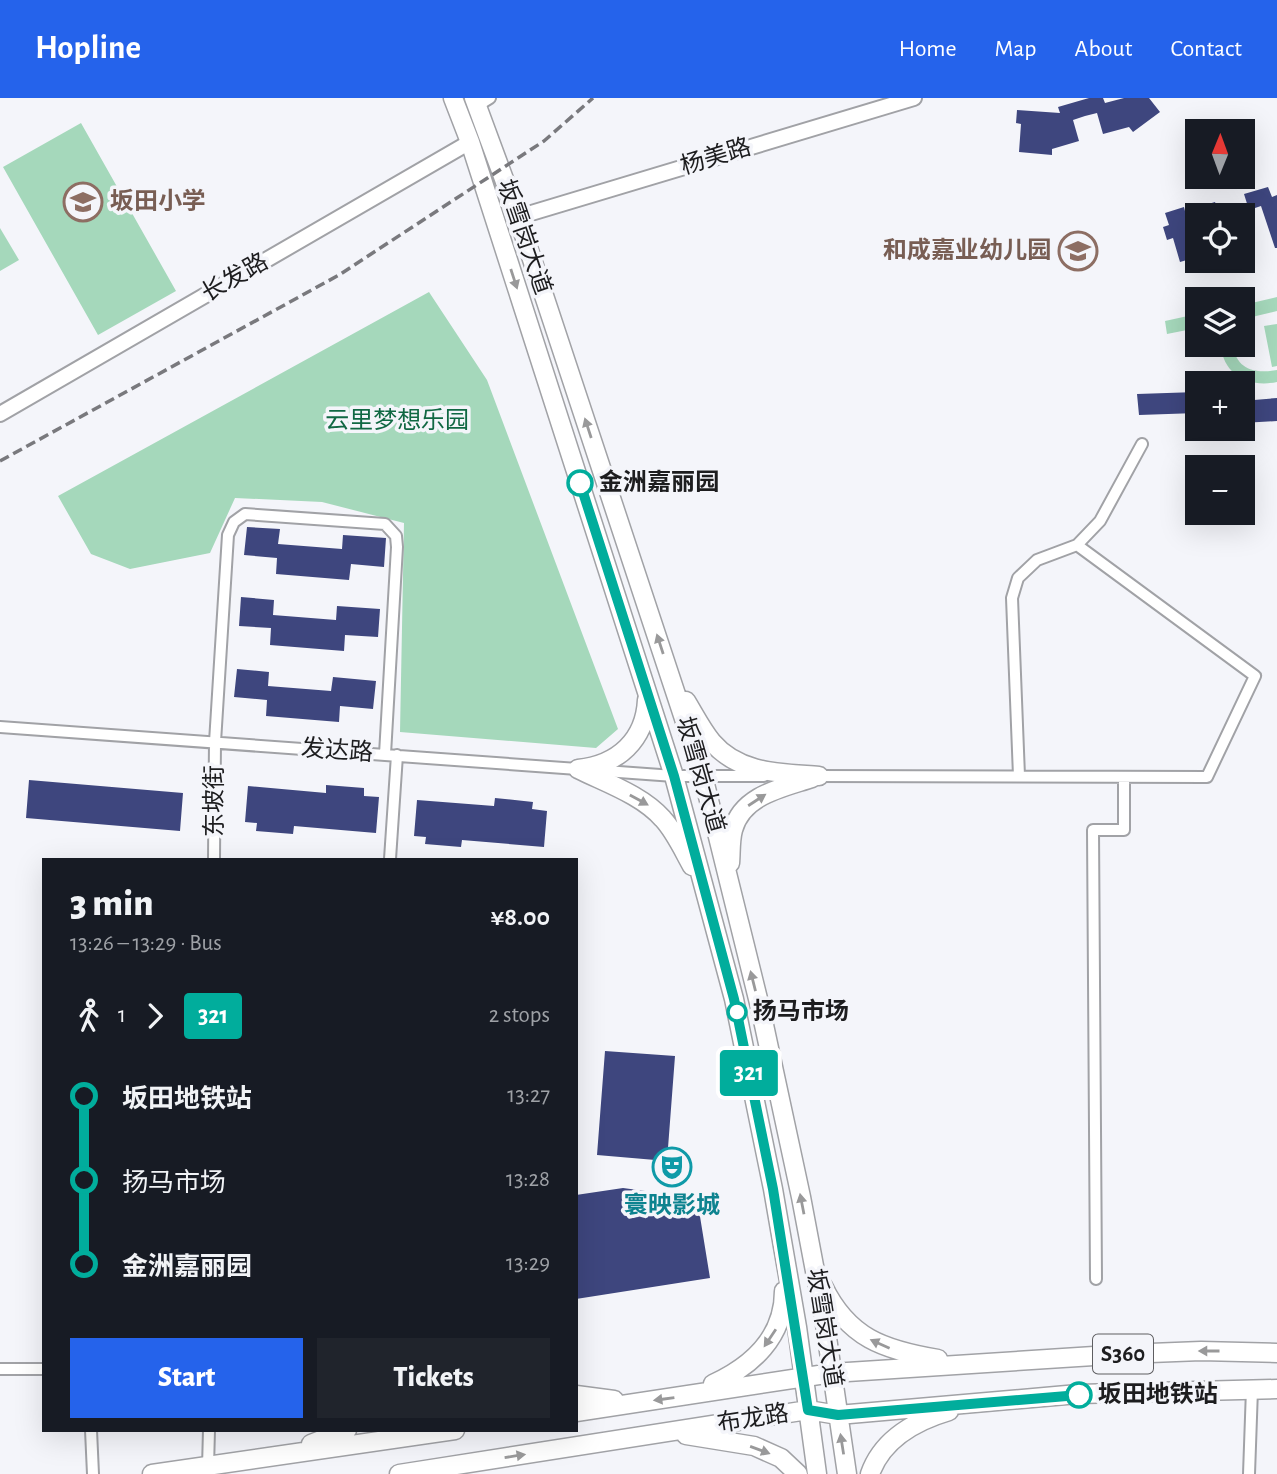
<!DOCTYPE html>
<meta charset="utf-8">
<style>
:root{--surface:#171b24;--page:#20242c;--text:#f1f3f6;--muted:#9ea1a6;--accent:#2563eb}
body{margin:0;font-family:"Alegreya Sans","Noto Sans SC",sans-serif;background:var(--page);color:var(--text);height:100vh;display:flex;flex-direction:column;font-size:26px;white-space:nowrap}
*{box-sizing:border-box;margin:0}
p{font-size:23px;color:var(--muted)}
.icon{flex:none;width:38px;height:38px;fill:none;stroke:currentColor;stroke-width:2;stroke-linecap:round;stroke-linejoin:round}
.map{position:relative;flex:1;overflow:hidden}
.drawer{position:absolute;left:42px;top:760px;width:536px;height:574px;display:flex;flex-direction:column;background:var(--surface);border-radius:0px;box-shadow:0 7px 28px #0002}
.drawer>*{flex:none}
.badge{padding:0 14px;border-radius:5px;font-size:24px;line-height:46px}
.needle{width:46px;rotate:1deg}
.tools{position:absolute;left:1185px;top:21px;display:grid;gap:14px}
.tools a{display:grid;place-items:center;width:70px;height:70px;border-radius:0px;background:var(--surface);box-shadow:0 7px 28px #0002;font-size:35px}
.map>.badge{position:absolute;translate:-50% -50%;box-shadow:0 0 0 4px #fff}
.legs{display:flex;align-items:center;gap:10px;height:77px;padding:0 28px;font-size:23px}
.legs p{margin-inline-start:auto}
.summary{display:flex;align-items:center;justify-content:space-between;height:119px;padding:0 28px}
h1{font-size:38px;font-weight:800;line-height:52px}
.action{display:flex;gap:14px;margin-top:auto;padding:14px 28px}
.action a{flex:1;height:80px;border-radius:0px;background:var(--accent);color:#fff;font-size:28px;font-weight:800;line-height:80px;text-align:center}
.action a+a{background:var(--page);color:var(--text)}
ul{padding:0 28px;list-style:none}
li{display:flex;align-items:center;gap:24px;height:84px;font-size:26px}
li i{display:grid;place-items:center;width:10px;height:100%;margin:0 9px;background:currentColor}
li i::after{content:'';width:18px;height:18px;margin:-9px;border:5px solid;border-radius:50%;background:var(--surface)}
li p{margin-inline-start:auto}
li:first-child i{background:linear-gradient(#0000 50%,currentColor 0)}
li:last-child i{background:linear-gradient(currentColor 50%,#0000 0)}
header{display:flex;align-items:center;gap:42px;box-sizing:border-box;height:98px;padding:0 35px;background:var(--accent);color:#fff}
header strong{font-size:33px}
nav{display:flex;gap:38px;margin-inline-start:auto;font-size:24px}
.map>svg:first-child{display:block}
.green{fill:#a5d8bb}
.building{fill:#3e467e}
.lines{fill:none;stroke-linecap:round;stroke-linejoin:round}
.minor-casing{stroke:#a1a2a6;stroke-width:14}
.tertiary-casing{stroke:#a1a2a6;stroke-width:18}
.primary-casing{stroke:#a1a2a6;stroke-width:21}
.minor{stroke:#fff;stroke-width:10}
.tertiary{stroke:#fff;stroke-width:14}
.primary{stroke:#fff;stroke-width:18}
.rail{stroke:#79797d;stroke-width:3.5;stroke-dasharray:10 5;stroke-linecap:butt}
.oneway{fill:#99999a}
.line-1-casing{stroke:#fff;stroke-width:16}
.line-1{stroke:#01ad9c;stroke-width:10}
.stop-1-dot{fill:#fff;stroke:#01ad9c;stroke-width:3.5}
.labels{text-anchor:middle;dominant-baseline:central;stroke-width:7;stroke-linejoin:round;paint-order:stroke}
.shield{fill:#f4f5fa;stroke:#5e5e61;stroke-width:2}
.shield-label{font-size:23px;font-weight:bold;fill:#1d1d1f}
.street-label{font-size:24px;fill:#1d1d1f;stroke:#f4f5fa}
.education-label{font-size:24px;font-weight:bold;fill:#785e54;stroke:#f4f5fa;text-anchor:start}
.park-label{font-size:24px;fill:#106843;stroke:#f4f5fa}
.stop-label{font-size:24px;font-weight:bold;fill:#1d1d1f;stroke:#f4f5fa;text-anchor:start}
.culture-label{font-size:24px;font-weight:bold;fill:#0d838f;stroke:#f4f5fa}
</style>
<header>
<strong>Hopline</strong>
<nav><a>Home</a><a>Map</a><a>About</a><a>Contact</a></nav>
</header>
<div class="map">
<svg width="1277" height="1376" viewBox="0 0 1277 1376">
<rect width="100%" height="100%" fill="#f4f5fa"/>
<path class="green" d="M81,25l95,168 -78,44 -95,-168z
M0,130l19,32 -19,11z
M429,194l58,88 131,349 -22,19 -196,-16 4,-209 -82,-21 -87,-4 -25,55 -80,16 -39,-15 -33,-58z
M1277,199v14l-21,5 -13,6v-17z
M1197,216v14l-30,6 -2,-13z
M1277,226v42l-5,1 -8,-41z
M1221,247h12c3,25 23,29 44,25v12c-28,6 -54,-7 -56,-37z"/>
<path class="building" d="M1089,0h14l2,5 19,-5h25l11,14 -27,20 -4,-5 -26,7 -6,-21 -12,3 -12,4 6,21 -27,8v6l-33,-3 2,-28 -5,-1 1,-13 43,3 -2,-6z
M1268,89l4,10 5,-2v53h-2l-14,-42 -12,4 -5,-16z
M1215,104l5,13h-23v42l-17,5 -7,-24 -6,2 -4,-13 6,-2 -4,-12 19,-6 1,4z
M1222,273v12h-19v-10z
M1197,294v21l-58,2 -2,-21z
M1277,300v23l-35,2v-22z
M247,429l33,2 -2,15 64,5 1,-14 43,3 -2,29 -33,-3 -2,16 -73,-6 1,-16 -33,-3z
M241,499l33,3 -1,15 63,5 1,-14 43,3 -2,28 -33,-2 -1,16 -74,-6 1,-17 -32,-2z
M237,571l32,3 -1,14 63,5 2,-14 43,4 -3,28 -33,-3 -1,16 -73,-6 1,-16 -33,-3z
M29,682l154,13 -3,38 -154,-13z
M326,687l38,3v8l15,1 -3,36 -82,-7 -1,8 -37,-3 1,-8 -12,-1 3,-36 78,7z
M495,700l38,4 -1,7 15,2 -3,36 -82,-7 -1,7 -36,-3 1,-7 -12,-1 3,-36 77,6z
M605,953l70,5 -8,105 -70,-6z
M623,1090l74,10 13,80 -134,21v-104z"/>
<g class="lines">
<defs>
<path id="minor" d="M477,8l13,-8
M0,629l674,49h90
M815,678l392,1 48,-101 -178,-131
M1019,678l-7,-178 6,-20 19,-18 40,-15 23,-24 42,-77
M214,761l1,-117 13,-207 6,-13 11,-8 140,10 11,12 1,11 -12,207
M390,761l7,-104
M1096,1181l-3,-449h31v-53
M0,1271h44
M91,1332l2,44
M208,1369l1,-37
M1249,1376l3,-85"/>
<path id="tertiary" d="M518,119l396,-119
M0,316l470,-272"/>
<path id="primary" d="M453,0l17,44 204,634 60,223 39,190 24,138 20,147
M474,0l44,119 185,559 58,235 40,186 24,127 22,150
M686,603c8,13 16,29 26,41 27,32 69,31 107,34
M578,671c28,14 64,26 85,50 12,13 20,31 29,47
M578,671c40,-4 67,-29 69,-69
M730,765c1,-10 0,-22 3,-33 9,-35 49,-42 79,-52
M823,1188c25,52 61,64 115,73
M713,1286c39,-18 71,-47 71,-93
M576,1297l38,5
M576,1314l256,-39 293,-19 76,-3 76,2
M686,1337l68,11 27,12 17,16
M311,1346l36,-14
M152,1376l303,-44
M399,1376l409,-64 30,5 240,-21 199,-5
M870,1376c12,-34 45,-53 79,-63"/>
</defs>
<use href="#minor" class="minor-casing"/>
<use href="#tertiary" class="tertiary-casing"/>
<use href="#primary" class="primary-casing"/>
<use href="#minor" class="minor"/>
<use href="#tertiary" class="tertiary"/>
<use href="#primary" class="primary"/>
<path class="rail" d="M0,363l339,-186 205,-134 49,-43"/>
</g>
<defs><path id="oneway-solid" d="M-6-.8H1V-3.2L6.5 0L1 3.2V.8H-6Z" transform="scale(1.75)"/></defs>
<g class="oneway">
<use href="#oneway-solid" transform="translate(514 181) rotate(72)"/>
<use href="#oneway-solid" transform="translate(588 330) rotate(-108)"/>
<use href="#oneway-solid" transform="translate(660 546) rotate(-108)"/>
<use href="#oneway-solid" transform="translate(639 702) rotate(29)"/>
<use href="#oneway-solid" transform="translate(757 702) rotate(-33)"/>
<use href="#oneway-solid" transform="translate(753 883) rotate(-104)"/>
<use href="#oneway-solid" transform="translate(802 1106) rotate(-101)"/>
<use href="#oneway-solid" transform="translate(770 1240) rotate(124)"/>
<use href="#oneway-solid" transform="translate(880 1246) rotate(-156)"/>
<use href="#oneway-solid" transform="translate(1209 1253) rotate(-180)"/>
<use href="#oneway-solid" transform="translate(664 1301) rotate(172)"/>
<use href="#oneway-solid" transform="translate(842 1346) rotate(-99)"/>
<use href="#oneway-solid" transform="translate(760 1352) rotate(20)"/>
<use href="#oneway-solid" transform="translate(515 1358) rotate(-9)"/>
</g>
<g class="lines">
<defs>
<path id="line-1" d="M580,385l94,293 60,223 39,190 35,221 30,5 241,-20"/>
</defs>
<use href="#line-1" class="line-1-casing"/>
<use href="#line-1" class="line-1"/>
</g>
<defs>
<symbol id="school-ring" viewBox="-11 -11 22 22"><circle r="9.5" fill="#f4f5fa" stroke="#8d6e63" stroke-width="1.5"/><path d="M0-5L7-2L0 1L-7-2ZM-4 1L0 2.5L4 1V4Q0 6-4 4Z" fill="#8d6e63"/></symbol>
<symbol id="theatre-ring" viewBox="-11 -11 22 22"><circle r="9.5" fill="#f4f5fa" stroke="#0f9aa8" stroke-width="1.5"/><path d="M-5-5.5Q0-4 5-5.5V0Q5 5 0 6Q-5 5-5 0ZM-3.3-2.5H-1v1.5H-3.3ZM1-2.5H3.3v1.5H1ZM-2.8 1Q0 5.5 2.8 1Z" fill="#0f9aa8"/></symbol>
</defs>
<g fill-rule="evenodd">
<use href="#school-ring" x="61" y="82" width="44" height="44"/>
<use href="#school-ring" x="1056" y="131" width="44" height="44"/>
<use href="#theatre-ring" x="650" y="1047" width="44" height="44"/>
</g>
<g class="stop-1-dot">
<circle cx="580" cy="385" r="12"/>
<circle cx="737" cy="914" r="9"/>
<circle cx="1079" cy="1297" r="12"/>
</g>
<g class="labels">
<rect class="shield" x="1093" y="1236.5" width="60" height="39" rx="5"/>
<g class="shield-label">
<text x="1123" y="1256">S360</text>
</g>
<g class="street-label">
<text transform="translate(716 59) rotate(-17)">杨美路</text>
<text transform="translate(524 139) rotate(71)">坂雪岗大道</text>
<text transform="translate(235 180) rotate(-30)">长发路</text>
<text transform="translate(337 653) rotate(4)">发达路</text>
<text transform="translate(700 677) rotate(74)">坂雪岗大道</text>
<text transform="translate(215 703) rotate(-90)">东坡街</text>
<text transform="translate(824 1230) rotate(81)">坂雪岗大道</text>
<text transform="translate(753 1321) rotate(-9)">布龙路</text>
</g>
<g class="education-label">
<text x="110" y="104">坂田小学</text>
<text x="1051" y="153" text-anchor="end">和成嘉业幼儿园</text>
</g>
<g class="park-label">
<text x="397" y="323">云里梦想乐园</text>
</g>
<g class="stop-label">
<text x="599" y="385">金洲嘉丽园</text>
<text x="753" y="914">扬马市场</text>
<text x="1098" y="1297">坂田地铁站</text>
</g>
<g class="culture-label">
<text x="672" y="1108">寰映影城</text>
</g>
</g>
</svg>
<div class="tools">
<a><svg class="needle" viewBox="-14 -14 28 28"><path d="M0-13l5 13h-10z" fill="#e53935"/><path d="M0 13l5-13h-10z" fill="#9ea1a6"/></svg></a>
<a><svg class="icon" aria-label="locate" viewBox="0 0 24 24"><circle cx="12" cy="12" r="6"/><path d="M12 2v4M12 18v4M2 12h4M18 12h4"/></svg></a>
<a><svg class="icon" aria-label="layers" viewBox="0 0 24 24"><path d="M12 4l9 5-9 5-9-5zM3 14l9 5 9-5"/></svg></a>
<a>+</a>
<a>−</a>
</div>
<b class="badge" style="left:749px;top:975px;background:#01ad9c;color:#fff">321</b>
<section class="drawer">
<div class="summary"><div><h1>3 min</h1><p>13:26 – 13:29 · Bus</p></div><b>¥8.00</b></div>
<div class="legs"><svg class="icon" aria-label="walk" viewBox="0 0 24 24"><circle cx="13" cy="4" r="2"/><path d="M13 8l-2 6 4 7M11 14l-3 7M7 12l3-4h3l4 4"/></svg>1<svg class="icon" aria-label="forward" viewBox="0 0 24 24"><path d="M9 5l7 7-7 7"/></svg><b class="badge" style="background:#01ad9c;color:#fff">321</b><p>2 stops</p></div>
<ul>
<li><i style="color:#01ad9c"></i><b>坂田地铁站</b><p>13:27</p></li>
<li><i style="color:#01ad9c"></i><span>扬马市场</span><p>13:28</p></li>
<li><i style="color:#01ad9c"></i><b>金洲嘉丽园</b><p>13:29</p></li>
</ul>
<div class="action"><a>Start</a><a>Tickets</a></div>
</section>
</div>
